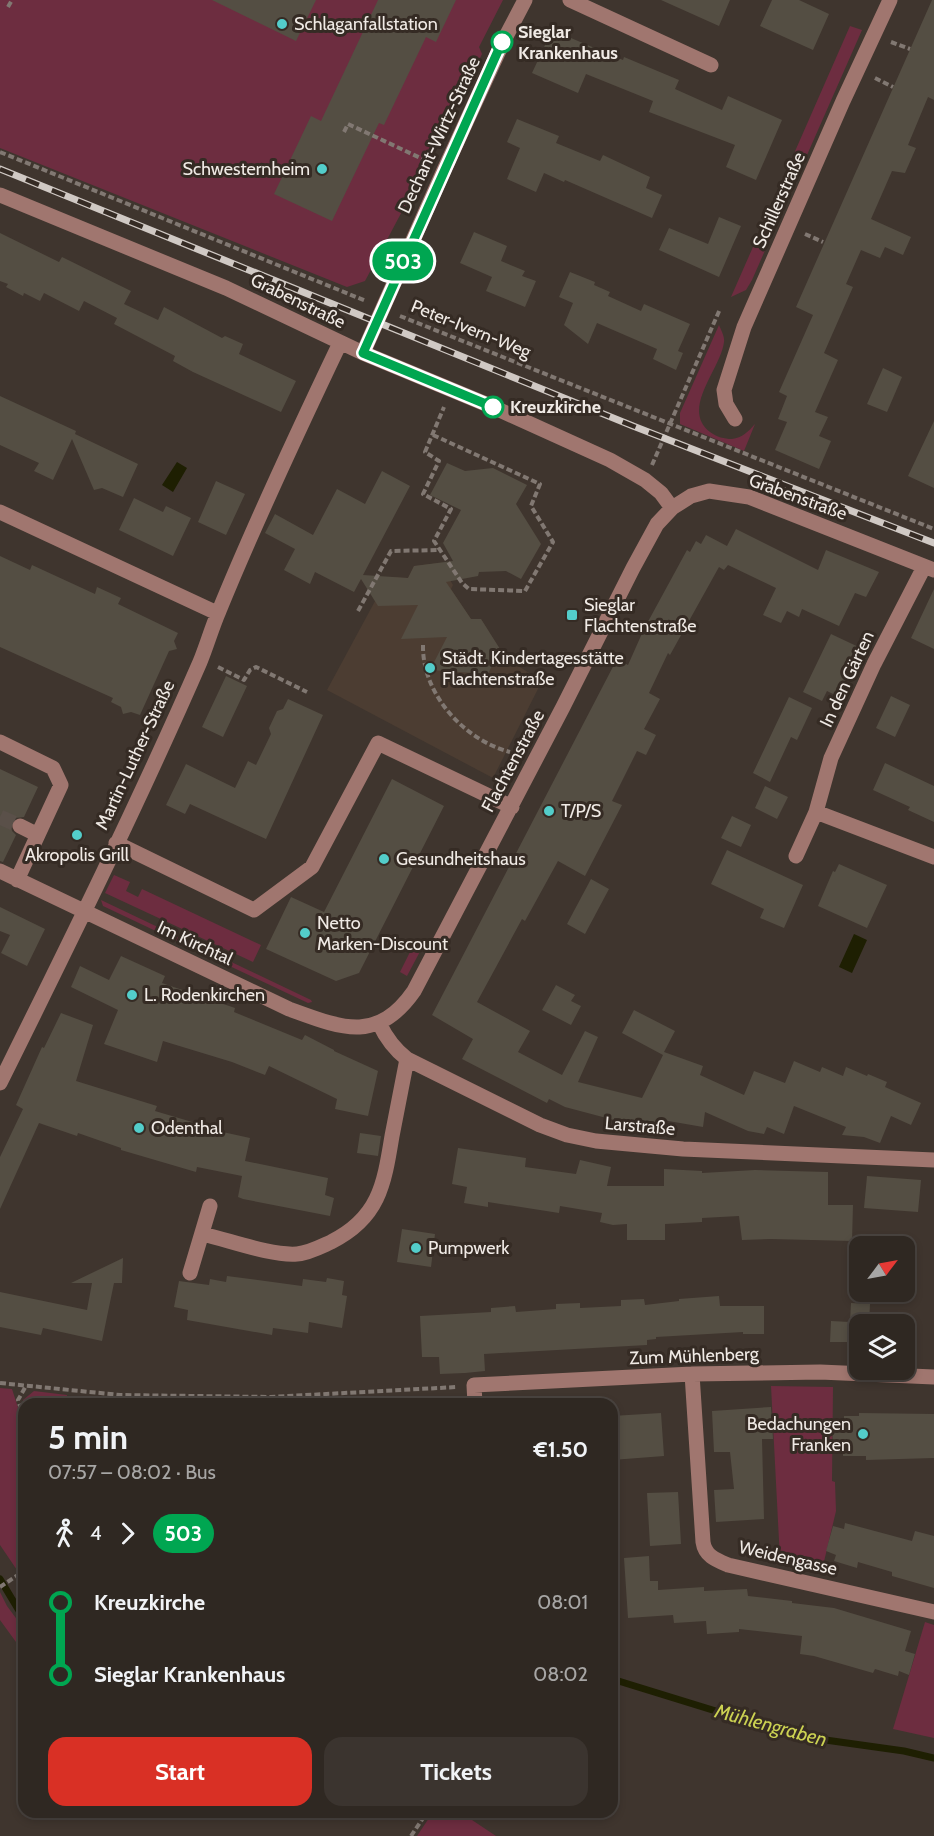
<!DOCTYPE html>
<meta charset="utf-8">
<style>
:root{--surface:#2f2822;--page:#3b342f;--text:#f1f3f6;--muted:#a7a6a5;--line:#4a4440;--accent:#d93025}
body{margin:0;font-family:Cabin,sans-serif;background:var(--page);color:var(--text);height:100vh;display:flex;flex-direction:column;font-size:22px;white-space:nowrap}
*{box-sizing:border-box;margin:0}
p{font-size:20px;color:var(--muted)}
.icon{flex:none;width:33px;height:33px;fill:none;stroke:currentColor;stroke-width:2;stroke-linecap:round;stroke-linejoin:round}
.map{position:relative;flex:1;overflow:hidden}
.drawer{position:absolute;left:18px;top:1398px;width:600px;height:420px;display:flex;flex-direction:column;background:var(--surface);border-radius:18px;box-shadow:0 3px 9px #0003,0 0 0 2px var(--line)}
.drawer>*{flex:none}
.badge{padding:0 12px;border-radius:20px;font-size:21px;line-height:39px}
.needle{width:39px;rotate:58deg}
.controls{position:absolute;left:849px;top:1236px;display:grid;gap:12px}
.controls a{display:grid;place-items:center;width:66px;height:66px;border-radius:12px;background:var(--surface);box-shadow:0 3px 9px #0003,0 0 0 2px var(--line);font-size:30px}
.map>.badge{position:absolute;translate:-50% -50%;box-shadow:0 0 0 3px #fff}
.legs{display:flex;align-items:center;gap:9px;height:66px;padding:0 30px;font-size:20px}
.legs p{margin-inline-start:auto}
.headline{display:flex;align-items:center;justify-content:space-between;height:102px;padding:0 30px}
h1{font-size:33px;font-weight:800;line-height:45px}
.cta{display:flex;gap:12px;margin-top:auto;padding:12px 30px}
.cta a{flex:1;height:69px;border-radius:18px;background:var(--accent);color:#fff;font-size:24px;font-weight:800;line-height:69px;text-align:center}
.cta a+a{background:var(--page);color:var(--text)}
ul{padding:0 30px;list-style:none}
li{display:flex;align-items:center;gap:21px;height:72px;font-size:22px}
li i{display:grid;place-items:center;width:9px;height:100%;margin:0 8px;background:currentColor}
li i::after{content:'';width:15px;height:15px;margin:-8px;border:4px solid;border-radius:50%;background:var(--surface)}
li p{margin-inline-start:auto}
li:first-child i{background:linear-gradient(#0000 50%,currentColor 0)}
li:last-child i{background:linear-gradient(currentColor 50%,#0000 0)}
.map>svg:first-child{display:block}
.built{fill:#4c3d32}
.green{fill:#6d2d40}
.water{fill:#1e1f02}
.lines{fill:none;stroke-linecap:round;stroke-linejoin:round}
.stream{stroke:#1e1f02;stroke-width:7}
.building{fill:#544e43}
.minor-tunnel{stroke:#5a5049;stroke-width:15;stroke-dasharray:15 8;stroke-linecap:butt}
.path{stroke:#817872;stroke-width:4;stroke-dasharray:6 3;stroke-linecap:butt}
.minor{stroke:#a0766f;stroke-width:15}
.rail-casing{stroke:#d0c9c4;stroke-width:7}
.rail{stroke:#352b24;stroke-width:4.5;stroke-dasharray:14;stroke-linecap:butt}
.line-1-casing{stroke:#fff;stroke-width:14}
.line-1{stroke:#00a651;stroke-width:9}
.poi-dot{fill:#53cdca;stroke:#352b24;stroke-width:2}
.stop-1-dot{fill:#fff;stroke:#00a651;stroke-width:3}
.labels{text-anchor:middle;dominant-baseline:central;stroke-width:6;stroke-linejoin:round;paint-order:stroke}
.poi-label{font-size:18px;fill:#f0eae5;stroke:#352b24;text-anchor:start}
.stop-label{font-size:18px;font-weight:bold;fill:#f0eae5;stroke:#352b24;text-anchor:start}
.street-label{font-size:18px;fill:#f0eae5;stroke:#352b24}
.water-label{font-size:20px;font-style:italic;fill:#ccd252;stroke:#352b24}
</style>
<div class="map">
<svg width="934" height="1836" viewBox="0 0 934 1836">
<rect width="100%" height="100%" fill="#3f352e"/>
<path class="built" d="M440,563l13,22 -2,4 20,30h10l21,34 -1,2 41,26 -49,97 -166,-88 61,-113 20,1 6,-12z"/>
<path class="green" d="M0,0h503l-24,47 3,7 -51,103 -66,124 -18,6 -347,-139z
M850,26l12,4 -110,250 -6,10 -15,7z
M719,325c2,5 6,12 5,17 -3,27 -44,67 -14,90 7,5 14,7 22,7 10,-1 17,-8 23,-15l-11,27 -64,-27v-11z
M114,875l16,7 -4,9 12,6 4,-8 119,56 -8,17 -148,-69z
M101,900l210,100 1,2 -4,1 -205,-97z
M414,944h10l-17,32 -7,-4z
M771,1386l62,1 -1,94 3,1 1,29 -14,59 -42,-10z
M0,1388l12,1 12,37v144l-5,3 -19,-28z
M34,1391l33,4 -1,9 -42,1 -1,-5z
M0,1592l7,14 17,23v24l-24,-33z
M925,1622l9,3v113l-41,-9z
M433,1812h27l36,24h-79z"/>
<path class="water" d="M177,462l10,6 -14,24 -11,-7z
M854,934l13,6 -15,33 -13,-6z"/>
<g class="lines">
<path class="stream" d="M0,1579l24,40
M612,1679l185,57 107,15 30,7"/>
</g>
<path class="building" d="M212,0h104l-20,41z
M378,0h78l-20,42 -10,-5 -42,88 -5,-2 -47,98 -58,-27 37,-78 10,5z
M661,0h69l-11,26z
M772,0h27l30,14 -16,36 -53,-24z
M932,0h2v100l-6,-3 -20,48 8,3 -11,25 -13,-2 -21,48 40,18 -8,18 -18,-8 -5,11 -19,-8 -15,34 7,3 -29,66 14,7 -23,52 13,5 -9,19 12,5 -12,28 -44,-19 12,-28 -9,-3 9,-23 -8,-4 34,-77 -17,-8z
M552,30l71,30 1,-3 55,23 -4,9 47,21 6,-14 54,24 -26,60 -30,-13 9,-22 -86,-33 4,-11 -67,-27 -8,19 -46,-20z
M517,119l42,17 -3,7 44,18 3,-6 47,22 -4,11 16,7 -10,23 -87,-38 -1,2 -20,-9 -8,19 -29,-13 13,-31 -13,-6z
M719,217l22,9 -22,51 -60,-27 10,-22 39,16z
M474,232l33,14 -6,15 24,10 -3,5 14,5 -11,26 -39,-16 6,-14 -32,-14z
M0,233l59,29 3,-5 69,34 -7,13 34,16 6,-13 58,31 3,-2 18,8 -4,10 57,27 -15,31 -88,-40 -20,-11 2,-5 -61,-32 7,-14 -4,8 -33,-17 -5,10 -35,-18 -4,8 -16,-8 -1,3 -17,-9 2,-3 -8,-3z
M570,272l25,10 -1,3 16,7 -2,4 33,15 3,-7 46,20 -12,27 5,2 -7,17 -23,-11 4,-10 -60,-26 -9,21 -24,-19 9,-22 -14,-6z
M883,368l19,9 -15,35 -20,-8z
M0,396l76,35 -1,3 63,30 -15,33 -21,-9 -8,2 -22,-51 -19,41 -19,-9 5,-8 -39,-18z
M934,421v67l-26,-12z
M447,463l18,8 28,-3 34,17 -11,19 25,40 -20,35 -15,-8 -27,1 -1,4 -32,6 25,37h10l19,30 -12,25 -58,-4 17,-33 -46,2 17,-34 -40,1 -17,-27 -7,13 -39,-20 -5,12 -26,-14 11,-21 -30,-16 10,-19 38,21 24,-46 28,15 17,-33 28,15 -47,89 45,3 6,-12 39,-5 -10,-18 18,-33 -31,-15z
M216,481l29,13 -19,41 -28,-13z
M134,498l29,14 3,-6 25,12 -18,38 -54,-26z
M736,529l82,41 8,-20 53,22 -13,25 -11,-4 -16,33 -37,-17 -3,8 -12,-6 -6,12 -18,-8 13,-27 -48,-23 -4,5 -5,-3 -49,88 -2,-2 -19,40 11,6 -16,30 12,6 -10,20 -9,-4 -25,50 10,4 -37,71 -27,-15 -33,60 -3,-2 -45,83 53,29 -12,21 44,23 23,-44 13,6 -20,45 64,16 21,-43 -41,-22 12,-23 41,21 -11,21 39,14 -3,9 44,20 10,-24 31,12 9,-22 26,11 2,-5 21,9 3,-9 21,9 1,-2 19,8 -2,5 36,16 -10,22 -20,-9 -11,27 -16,-6 -22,-2 4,-8 -52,-21 -10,28 -17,-7 -3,7 -16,-3 -43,-19 -2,15 -46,-8v5l-43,-6v2l-49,-13 -16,-8 -2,4 -85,-44 11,-20 -41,-24 185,-356 11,6 16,-36 43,-79 3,2 6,-11 5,3 5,-9 21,11z
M0,556l30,14 2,-5 63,29 2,-7 24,11 -3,6 60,29 -4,8 3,8 -8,2 -29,64 -9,-3 -8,2 -2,-7 -10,-5 2,-4 -113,-51z
M934,589v60l-23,-11z
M831,634l34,16 -24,48 -14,-7 -5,10 -19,-9z
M226,676l21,10 -24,51 -21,-10z
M891,696l19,9 -15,32 -19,-9z
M789,697l23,11 -15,32 -6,-3 -21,45 -17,-9z
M288,699l35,16 -57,124 -76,-35 -5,10 -19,-9 20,-41 49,24 13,-27 8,4 15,-31 -2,-6 8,-17 6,-2z
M885,763l49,23v36l-26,-12 2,-3 -37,-17z
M0,769l38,18 -14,30 -9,1 -4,4 1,9 4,4 -13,27 -3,-1z
M392,779l52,27 -85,167 -23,8 -70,-32 25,-52 33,15z
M765,786l23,11 -11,22 -22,-11z
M732,816l19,9 -10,22 -20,-9z
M727,850l76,35 -19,43 -24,-10 4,-9 -53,-25z
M839,864l48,21 -20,43 -49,-22 15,-35 2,1z
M591,879l18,10 -24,45 -18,-10z
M0,907l45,22 -18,37 -26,-13 9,-18 -10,-4z
M121,956l44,20 -3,7 73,25 -1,4 68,28 3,-5 29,15v1l44,20 -10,45 -33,-7 2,-10 -68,-33 -4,9 -33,-13 -69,-21 -6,21 -53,-18 14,-34 -47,-23 9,-21 29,14z
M556,985l19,10 -4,6 10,5 -10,19 -29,-15z
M61,1013l32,12 -17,56 81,25 -2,5 54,16v2l41,9 -5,23 83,17 -3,17 9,3 -4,18 -87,-17 -5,-2 4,-21 -45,-9 -1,5 -75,-22v-2l-43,-15 -1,3 -38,-13 -39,86v-52l23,-48 -7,-4 26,-58 2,1z
M360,1133l21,3 -3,20 -21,-3z
M458,1148l68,10 -1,9 51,7 4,-14 31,7 -4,19h57v-17l38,2v2l53,-3 73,2v33h25l-1,36 -81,-2 -29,1 -3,-24 -37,2v4l-37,2v16h-38v-16l-14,1 -13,-3 2,-9 -42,-7 -1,7 -71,-11v5l-24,-4 3,-16 -15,-3z
M867,1176l54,4 -3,32 -54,-4z
M402,1229l33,5 -4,33 -34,-5z
M123,1258l-1,25h-8l-12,58 -59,-13 -2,7 -41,-8v-35l87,18 5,-27h-21z
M227,1276l75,10 1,-7 23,3 1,-4 17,3 -2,14 5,1 -5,32 -33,-6 -1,11 -35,-5 -1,7 -85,-15 1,-10 -14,-3 5,-26 30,4 1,-6 16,3z
M719,1296l1,10h44v28h-21v-2l-87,5v2l-9,1v5l-163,9 1,17 -20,2 -25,1 -1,-17h-17l-2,-41 71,-4v-4l24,-2 1,6 40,-3v-5l24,-1v5l41,-2v-6l23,-1 1,6 34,-4v-2z
M851,1303l19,1 -1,20h-9v18h-30l1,-21 19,1z
M771,1407l2,32h-11l2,80 -48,3 -2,-32 20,-1 -4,-37h-16l-2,-41z
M661,1413l3,43 -52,4v-44z
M859,1413l75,1v44l-68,2v-4h-23v-9h-10l-1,-26h12v-5h15z
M678,1492l3,52 -31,2 -3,-53z
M845,1523l67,18 3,-10 19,5v52l-42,-12v-4l-34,-10 -1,6 -23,-7 2,-6 -10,-4 7,-25 11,3z
M649,1556l1,25h8v9l46,-3v4l43,-2 1,7 44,5v2l42,5 77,23 -6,20 10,3 -6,21 -10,-4 -1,5 -23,-7 -2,4 -59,-17 -14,-2 2,-18 -63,-7v3l-32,2 -1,-13 -32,2 -1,-8 -45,3 -4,-60z"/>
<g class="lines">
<path class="minor-tunnel" d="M0,817l20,9"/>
<path class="path" d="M8,7l4,-7
M891,42l19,7
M875,78l18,9
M344,132l4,-8 81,38
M0,152l366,149
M805,234l18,8
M400,316l534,213
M433,435l107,49 -9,22 22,36 -28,49 -56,-2 -7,-6 -28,-42 17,-32 -28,-15 16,-33 -14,-9 19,-45
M652,465l68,-156
M358,611l33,-60 49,-1
M423,645c-1,49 41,95 87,107
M218,667l26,13 6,-10 6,-3 51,25
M0,1383l120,12 150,2 187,-10
M24,1418l-6,-18 8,-14
M0,1587l24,-16
M411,1836l16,-24"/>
<path class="minor" d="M570,0l141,65
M0,195l226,93 137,65 130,54 117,53 35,20 16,13 11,15
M363,353l81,-183 59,-128 22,-42
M735,419l-9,-15 -2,-14 20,-63 99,-226 47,-101
M0,512l217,101
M0,742l53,26 8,17 -44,95
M816,812l118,45
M20,826l18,9
M116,843l138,67 58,-43 66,-124 134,64
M796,856l20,-44 15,-54 43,-94 50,-97
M0,871l289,138c52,19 88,35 125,-18l149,-284 70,-139 24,-44 15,-16 19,-12 18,-5 40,6 185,73
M379,1023c7,15 15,26 28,36l133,66 27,10 29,6 87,8 251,11
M0,1083c69,-139 138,-279 200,-421 7,-17 12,-35 19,-51 37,-91 79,-180 121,-268
M202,1234c27,6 69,22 95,20 12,-1 23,-7 34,-12 48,-24 53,-57 61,-106 5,-26 10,-51 15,-77
M190,1273l20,-67
M692,1374l11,168c2,14 13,18 25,23l206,47
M475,1404l-1,-19 218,-11 128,-2 114,5"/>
<defs>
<path id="rail" d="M0,169l633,257 301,117"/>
</defs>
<use href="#rail" class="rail-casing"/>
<use href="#rail" class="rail"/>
</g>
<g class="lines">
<defs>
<path id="line-1" d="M493,407l-130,-54 139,-311"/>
</defs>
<use href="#line-1" class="line-1-casing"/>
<use href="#line-1" class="line-1"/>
</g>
<g class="poi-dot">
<circle cx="282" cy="24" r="6"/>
<circle cx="322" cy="169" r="6"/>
<rect x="566" y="609" width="12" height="12" rx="3"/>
<circle cx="430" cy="668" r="6"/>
<circle cx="549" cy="811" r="6"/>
<circle cx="77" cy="835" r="6"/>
<circle cx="384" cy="859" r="6"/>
<circle cx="305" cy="933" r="6"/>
<circle cx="132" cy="995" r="6"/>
<circle cx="139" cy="1128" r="6"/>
<circle cx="416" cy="1248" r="6"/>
<circle cx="863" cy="1434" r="6"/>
</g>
<g class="stop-1-dot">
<circle cx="502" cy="42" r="10"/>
<circle cx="493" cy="407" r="10"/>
</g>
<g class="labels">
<g class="poi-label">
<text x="294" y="24">Schlaganfallstation</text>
<text x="310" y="169" text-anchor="end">Schwesternheim</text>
<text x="584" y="605">Sieglar<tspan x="584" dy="21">Flachtenstraße</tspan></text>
<text x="442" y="658">Städt. Kindertagesstätte<tspan x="442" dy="21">Flachtenstraße</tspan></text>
<text x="561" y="811">T/P/S</text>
<text x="77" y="855" text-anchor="middle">Akropolis Grill</text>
<text x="396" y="859">Gesundheitshaus</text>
<text x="317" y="923">Netto<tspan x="317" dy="21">Marken-Discount</tspan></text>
<text x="144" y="995">L. Rodenkirchen</text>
<text x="151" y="1128">Odenthal</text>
<text x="428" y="1248">Pumpwerk</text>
<text x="851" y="1424" text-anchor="end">Bedachungen<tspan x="851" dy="21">Franken</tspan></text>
</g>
<g class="stop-label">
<text x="518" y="32">Sieglar<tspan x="518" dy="21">Krankenhaus</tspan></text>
<text x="510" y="407">Kreuzkirche</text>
</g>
<g class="street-label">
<text transform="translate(439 135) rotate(-65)">Dechant-Wirtz-Straße</text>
<text transform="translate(779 200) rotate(-66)">Schillerstraße</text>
<text transform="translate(298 301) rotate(26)">Grabenstraße</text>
<text transform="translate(471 329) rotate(22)">Peter-Ivern-Weg</text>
<text transform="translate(798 497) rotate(20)">Grabenstraße</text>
<text transform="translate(847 679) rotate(-65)">In den Gärten</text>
<text transform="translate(135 755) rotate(-65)">Martin-Luther-Straße</text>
<text transform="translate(513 761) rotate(-62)">Flachtenstraße</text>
<text transform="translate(195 943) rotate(25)">Im Kirchtal</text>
<text transform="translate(640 1126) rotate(5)">Larstraße</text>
<text transform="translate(694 1356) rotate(-2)">Zum Mühlenberg</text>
<text transform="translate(788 1558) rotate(13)">Weidengasse</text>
</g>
<g class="water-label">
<text transform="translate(771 1725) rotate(15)">Mühlengraben</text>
</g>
</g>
</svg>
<div class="controls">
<a><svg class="needle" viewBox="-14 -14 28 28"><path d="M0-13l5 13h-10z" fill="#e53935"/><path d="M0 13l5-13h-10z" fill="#a7a6a5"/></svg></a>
<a><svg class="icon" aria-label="layers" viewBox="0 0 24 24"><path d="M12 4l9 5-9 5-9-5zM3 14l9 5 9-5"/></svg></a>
</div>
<b class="badge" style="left:403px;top:261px;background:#00a651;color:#fff">503</b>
<section class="drawer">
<div class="headline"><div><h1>5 min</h1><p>07:57 – 08:02 · Bus</p></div><b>€1.50</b></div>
<div class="legs"><svg class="icon" aria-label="walk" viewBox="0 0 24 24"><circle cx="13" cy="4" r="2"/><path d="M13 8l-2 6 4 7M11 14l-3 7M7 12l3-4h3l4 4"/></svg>4<svg class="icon" aria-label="forward" viewBox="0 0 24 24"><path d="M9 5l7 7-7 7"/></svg><b class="badge" style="background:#00a651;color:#fff">503</b></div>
<ul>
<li><i style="color:#00a651"></i><b>Kreuzkirche</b><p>08:01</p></li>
<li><i style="color:#00a651"></i><b>Sieglar Krankenhaus</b><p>08:02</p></li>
</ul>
<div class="cta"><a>Start</a><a>Tickets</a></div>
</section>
</div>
